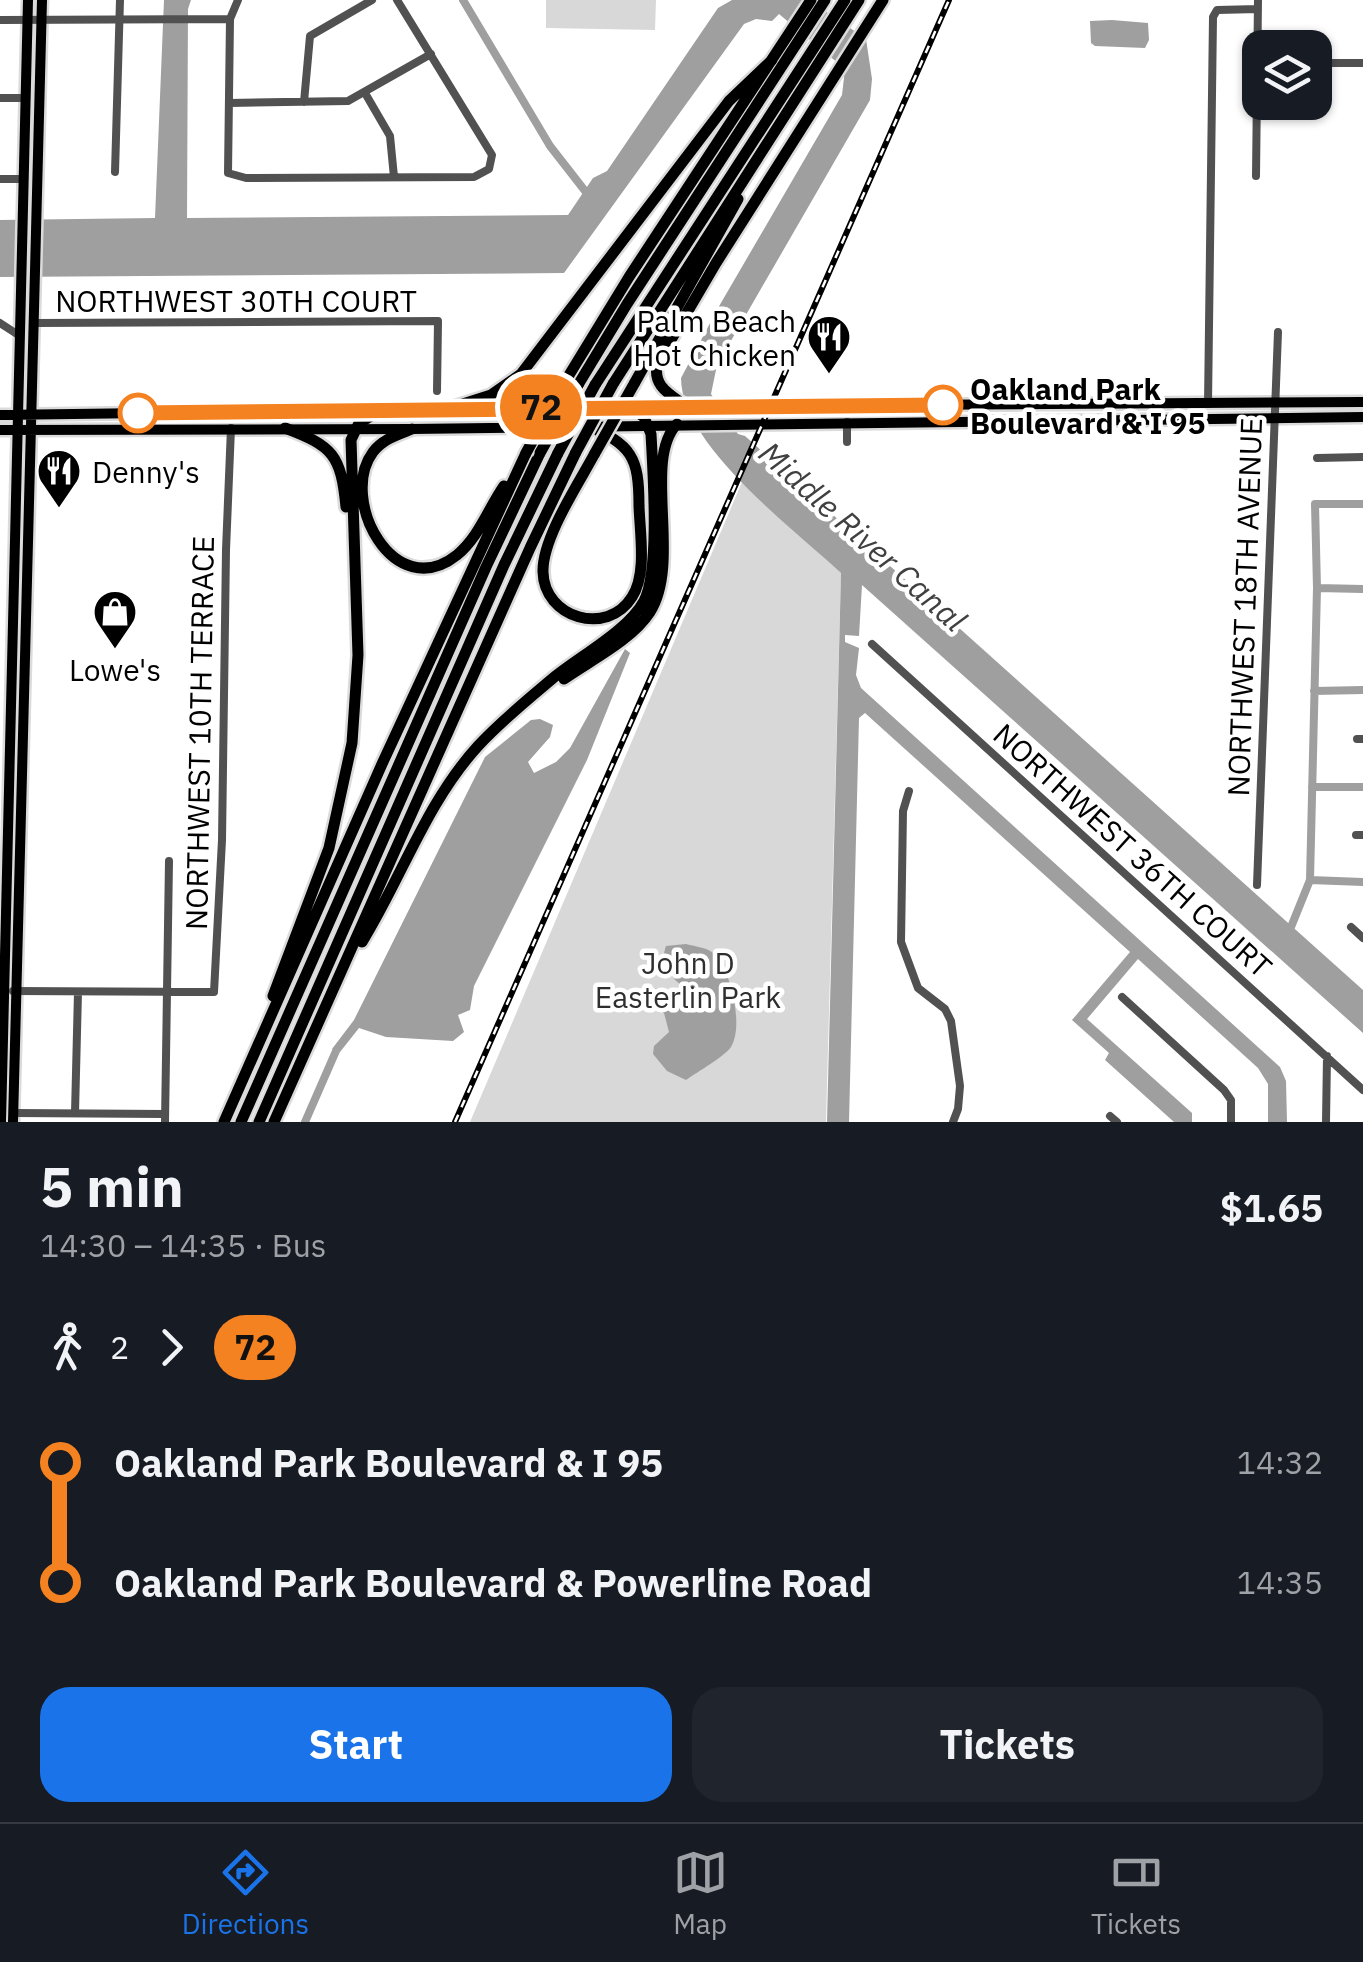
<!DOCTYPE html>
<meta charset="utf-8">
<style>
:root{--surface:#171b24;--page:#20242c;--text:#f1f3f6;--muted:#9ea1a6;--line:#363941;--accent:#1a73e8}
body{margin:0;font-family:"IBM Plex Sans",sans-serif;background:var(--page);color:var(--text);height:100vh;display:flex;flex-direction:column;font-size:38px;white-space:nowrap}
*{box-sizing:border-box;margin:0}
p{font-size:32px;color:var(--muted)}
.icon{flex:none;width:55px;height:55px;fill:none;stroke:currentColor;stroke-width:2;stroke-linecap:round;stroke-linejoin:round}
.map{position:relative;height:1122px;overflow:hidden}
.panel{display:flex;flex-direction:column;background:var(--surface);flex:1}
.panel>*{flex:none}
.badge{padding:0 20px;border-radius:32px;font-size:35px;line-height:65px}
.tools{position:absolute;left:1242px;top:30px;display:grid;gap:20px}
.tools a{display:grid;place-items:center;width:90px;height:90px;border-radius:20px;background:var(--surface);box-shadow:0 2px 8px #0004;font-size:50px}
.map>.badge{position:absolute;translate:-50% -50%;box-shadow:0 0 0 5px #fff}
.legs{display:flex;align-items:center;gap:15px;height:110px;padding:0 40px;font-size:32px}
.legs p{margin-inline-start:auto}
.head{display:flex;align-items:center;justify-content:space-between;height:170px;padding:0 40px}
h1{font-size:55px;font-weight:800;line-height:75px}
.cta{display:flex;gap:20px;margin-top:auto;padding:20px 40px}
.cta a{flex:1;height:115px;border-radius:30px;background:var(--accent);color:#fff;font-size:40px;font-weight:800;line-height:115px;text-align:center}
.cta a+a{background:var(--page);color:var(--text)}
ul{padding:0 40px;list-style:none}
li{display:flex;align-items:center;gap:35px;height:120px;font-size:38px}
li i{display:grid;place-items:center;width:15px;height:100%;margin:0 12px;background:currentColor}
li i::after{content:'';width:25px;height:25px;margin:-12px;border:8px solid;border-radius:50%;background:var(--surface)}
li p{margin-inline-start:auto}
li:first-child i{background:linear-gradient(#0000 50%,currentColor 0)}
li:last-child i{background:linear-gradient(currentColor 50%,#0000 0)}
.tab-bar{display:flex;justify-content:space-around;align-items:center;height:140px;border-top:2px solid var(--line);background:var(--surface);font-size:28px;color:var(--muted)}
.tab-bar a{display:grid;justify-items:center;gap:5px}
.tab-bar .current{color:var(--accent)}
.map>svg:first-child{display:block}
.green{fill:#d8d8d8}
.water{fill:#9f9f9f}
.lines{fill:none;stroke-linecap:round;stroke-linejoin:round}
.canal{stroke:#9f9f9f;stroke-width:8}
.major-casing{stroke:#dbdbdb;stroke-width:15}
.highway-casing{stroke:#dbdbdb;stroke-width:16}
.minor{stroke:#515151;stroke-width:8}
.major{stroke:#000;stroke-width:10}
.highway{stroke:#000;stroke-width:11}
.rail-casing{stroke:#000;stroke-width:6}
.rail{stroke:#fff;stroke-width:2.5;stroke-dasharray:8;stroke-linecap:butt}
.highway-bridge-casing{stroke:#dbdbdb;stroke-width:16;stroke-linecap:butt}
.highway-bridge{stroke:#000;stroke-width:11}
.line-1-casing{stroke:#fff;stroke-width:22}
.line-1{stroke:#f58220;stroke-width:15}
.stop-1-dot{fill:#fff;stroke:#f58220;stroke-width:5}
.labels{text-anchor:middle;dominant-baseline:central;stroke-width:9;stroke-linejoin:round;paint-order:stroke}
.street-label{font-size:30px;fill:#000;stroke:#fff}
.poi-label{font-size:30px;fill:#000;stroke:#fff;text-anchor:end}
.stop-label{font-size:30px;font-weight:bold;fill:#000;stroke:#fff;text-anchor:start}
.park-label{font-size:30px;fill:#2f2f2f;stroke:#fff}
.water-label{font-size:32px;font-style:italic;fill:#404040;stroke:#fff}
</style>
<div class="map">
<svg width="1363" height="1122" viewBox="0 0 1363 1122">
<rect width="100%" height="100%" fill="#fff"/>
<path class="green" d="M546,0h110l-1,30 -109,-2z
M742,482l99,91 -15,549h-356z"/>
<path class="water" d="M164,0h27l-3,9 -1,209 381,-3 25,-37 14,-7 111,-163 14,-8h77l57,39 6,40 -2,21 -153,265 -6,29 27,40 7,2 618,554v43l-501,-448 -3,51 -14,-1v7l14,6 -3,27 5,13 419,379 6,14 1,41h-19v-38l-10,-16 -120,-109 -51,60 105,94v9h-18l-69,-62 4,-7 -37,-33 58,-68 -265,-239 -6,5 -10,404h-22l14,-549c-47,-44 -160,-128 -160,-195l37,-70 124,-213 3,-26 -66,-55 -7,7 -16,-2 -12,5 -180,249 -564,4v-57l155,-2z
M1112,20l36,3 1,17 -4,8 -50,-2 -4,-3 -1,-22z
M625,649l5,4 -43,107 -113,226 -4,24 -12,5 6,17 -11,9 -67,-4 -27,-9 -19,24 -8,-3 22,-29 131,-263 46,-37 9,-1 13,6 -3,12 -22,25 6,11 22,-11 14,-14z
M686,944c10,3 22,3 29,11 16,16 29,71 16,92 -7,10 -34,25 -45,33l-19,-9 -14,-17 1,-8 15,-14 -5,-19 -10,-4 -6,-15 4,-5 9,-1 19,12 9,-3v-6c-16,-12 -31,-23 -23,-45z"/>
<g class="lines">
<path class="canal" d="M463,0l87,146 39,50
M1317,588l46,1
M1314,691l49,-1
M1312,787h51
M1310,880l7,-292 -2,-84h48
M1289,932l21,-52 53,2
M305,1122l31,-71"/>
<defs>
<path id="major" d="M0,415l570,-8 793,-5
M0,430l412,-1 951,-12
M1,1122l27,-1122
M13,1122l29,-1122"/>
<path id="highway" d="M613,384l246,-384
M634,384l104,-185
M563,385l66,-108 182,-277
M578,385l49,-81 198,-304
M595,385l250,-385
M686,406c-17,-12 -35,-21 -28,-44l58,-99 167,-263
M447,409l44,-14 30,-21 208,-273 43,-41
M586,425c46,20 53,32 53,81 1,28 8,68 -7,91 -25,40 -88,21 -89,-25 -1,-34 36,-89 52,-119
M285,428c48,18 56,27 61,79
M412,429c-15,6 -29,10 -39,23 -35,47 21,153 84,103 22,-18 31,-46 47,-69
M564,679c27,-19 68,-39 86,-67 32,-51 -8,-152 27,-188
M362,942c40,-65 64,-139 116,-196 22,-24 49,-46 74,-67 26,-22 76,-48 92,-78 16,-30 9,-129 7,-167l-7,-17 -16,-11
M273,996l56,-148 23,-105 6,-88 -7,-215 8,-17 21,-12
M224,1122l158,-358 144,-311
M241,1122l245,-555 54,-114
M259,1122l245,-557 54,-112
M274,1122l256,-574 46,-96"/>
</defs>
<use href="#major" class="major-casing"/>
<use href="#highway" class="highway-casing"/>
<path class="minor" d="M238,0l-8,19 -2,154 18,5 228,-1 15,-8 3,-14 -95,-155
M0,20l230,-1
M1315,63h48
M365,93l25,43 4,41
M0,98h25
M304,102l6,-66 62,-36
M229,103l119,-2 83,-47
M115,172l5,-172
M1256,176l2,-176
M0,179h23
M0,323l20,13
M35,323l403,-2 -1,70
M1208,404l5,-387 4,-7 41,-1
M847,442v-20
M1317,458l46,-1
M872,644l491,446
M1357,739h6
M909,791l-6,20 -2,131 17,46 27,21 6,12 9,65 -2,23 -5,13
M1356,835h7
M1257,885l21,-553
M1351,927l12,11
M13,991l201,1 8,-152 4,-290 5,-122
M1122,997l102,93 7,10v22
M14,1113l151,1
M75,1113l3,-121
M1110,1116l7,6
M165,1122l4,-261
M1326,1122l1,-66"/>
<use href="#major" class="major"/>
<use href="#highway" class="highway"/>
<defs>
<path id="rail" d="M455,1122l494,-1122"/>
</defs>
<use href="#rail" class="rail-casing"/>
<use href="#rail" class="rail"/>
<defs>
<path id="highway-bridge" d="M576,452l37,-68
M526,453l37,-68
M540,453l38,-68
M558,453l37,-68
M595,453l39,-69"/>
</defs>
<use href="#highway-bridge" class="highway-bridge-casing"/>
<use href="#highway-bridge" class="highway-bridge"/>
</g>
<g class="lines">
<defs>
<path id="line-1" d="M138,413l805,-8"/>
</defs>
<use href="#line-1" class="line-1-casing"/>
<use href="#line-1" class="line-1"/>
</g>
<defs>
<symbol id="restaurant-pin" viewBox="-11 -11 22 30"><path d="M0 17L-7.5 6A9.5 9.5 0 1 1 7.5 6Z" fill="#000" stroke="#fff"/><path d="M-5-6h1v4h1v-4h1v4h1v-4h1v5L-1.5 .5V6h-2V.5L-5-1ZM5-6V6H3V1.5H1.5Q1.5-4 5-6Z" fill="#fff"/></symbol>
<symbol id="shop-pin" viewBox="-11 -11 22 30"><path d="M0 17L-7.5 6A9.5 9.5 0 1 1 7.5 6Z" fill="#000" stroke="#fff"/><path d="M-5-2.5h2.3a2.7 3.5 0 0 1 5.4 0H5L5.5 6h-11ZM-1.5-2.5h3a1.5 2.3 0 0 0-3 0Z" fill="#fff"/></symbol>
</defs>
<g fill-rule="evenodd">
<use href="#restaurant-pin" x="804" y="312" width="50" height="68"/>
<use href="#restaurant-pin" x="34" y="446" width="50" height="68"/>
<use href="#shop-pin" x="90" y="587" width="50" height="68"/>
</g>
<g class="stop-1-dot">
<circle cx="943" cy="405" r="18"/>
<circle cx="138" cy="413" r="18"/>
</g>
<g class="labels">
<g class="street-label">
<text x="236" y="300">NORTHWEST 30TH COURT</text>
<text transform="translate(1244 607) rotate(-88)">NORTHWEST 18TH AVENUE</text>
<text transform="translate(199 733) rotate(-89)">NORTHWEST 10TH TERRACE</text>
<text transform="translate(1133 850) rotate(42)">NORTHWEST 36TH COURT</text>
</g>
<g class="poi-label">
<text x="796" y="320">Palm Beach<tspan x="796" dy="34">Hot Chicken</tspan></text>
<text x="92" y="471" text-anchor="start">Denny's</text>
<text x="115" y="669" text-anchor="middle">Lowe's</text>
</g>
<g class="stop-label">
<text x="970" y="388">Oakland Park<tspan x="970" dy="34">Boulevard &amp; I 95</tspan></text>
</g>
<g class="park-label">
<text x="688" y="962">John D<tspan x="688" dy="34">Easterlin Park</tspan></text>
</g>
<g class="water-label">
<text transform="translate(863 536) rotate(42)">Middle River Canal</text>
</g>
</g>
</svg>
<div class="tools">
<a><svg class="icon" aria-label="layers" viewBox="0 0 24 24"><path d="M12 4l9 5-9 5-9-5zM3 14l9 5 9-5"/></svg></a>
</div>
<b class="badge" style="left:541px;top:407px;background:#f58220;color:#111">72</b>
</div>
<section class="panel">
<div class="head"><div><h1>5 min</h1><p>14:30 – 14:35 · Bus</p></div><b>$1.65</b></div>
<div class="legs"><svg class="icon" aria-label="walk" viewBox="0 0 24 24"><circle cx="13" cy="4" r="2"/><path d="M13 8l-2 6 4 7M11 14l-3 7M7 12l3-4h3l4 4"/></svg>2<svg class="icon" aria-label="forward" viewBox="0 0 24 24"><path d="M9 5l7 7-7 7"/></svg><b class="badge" style="background:#f58220;color:#111">72</b></div>
<ul>
<li><i style="color:#f58220"></i><b>Oakland Park Boulevard &amp; I 95</b><p>14:32</p></li>
<li><i style="color:#f58220"></i><b>Oakland Park Boulevard &amp; Powerline Road</b><p>14:35</p></li>
</ul>
<div class="cta"><a>Start</a><a>Tickets</a></div>
</section>
<nav class="tab-bar">
<a class="current"><svg class="icon" aria-label="directions" viewBox="0 0 24 24"><path d="M12 3l9 9-9 9-9-9zM9 14v-3h6M13 9l2 2-2 2"/></svg>Directions</a>
<a><svg class="icon" aria-label="map" viewBox="0 0 24 24"><path d="M3 6l6-2 6 2 6-2v14l-6 2-6-2-6 2zM9 4v14M15 6v14"/></svg>Map</a>
<a><svg class="icon" aria-label="tickets" viewBox="0 0 24 24"><path d="M3 7h18v10H3zM15 7v10"/></svg>Tickets</a>
</nav>
